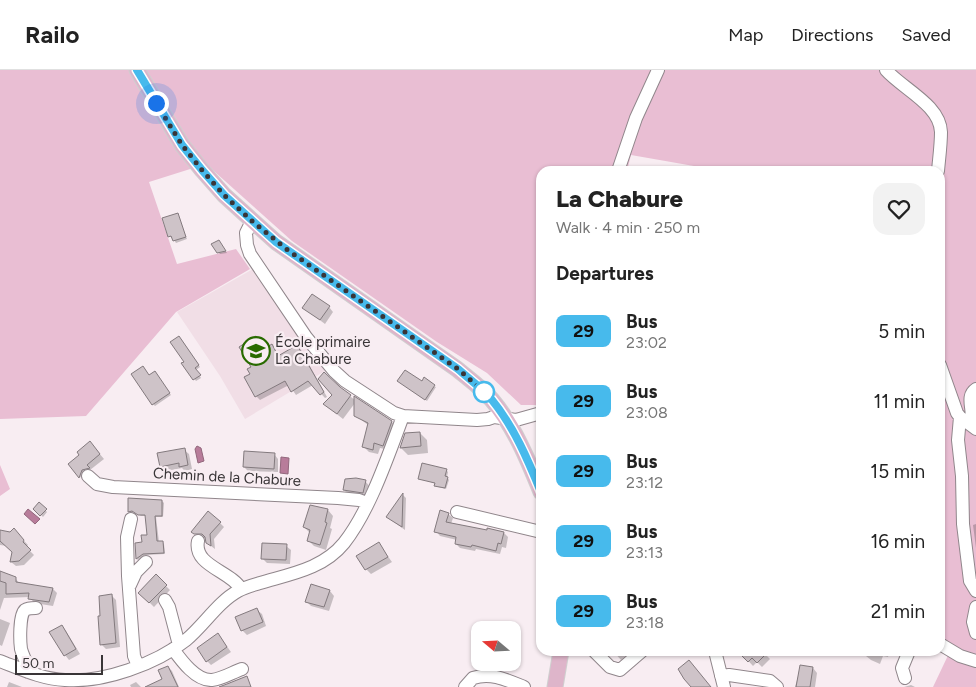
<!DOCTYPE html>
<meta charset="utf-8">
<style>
:root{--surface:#fff;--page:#f2f2f2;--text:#222;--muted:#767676;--line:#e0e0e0}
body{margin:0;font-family:Figtree,sans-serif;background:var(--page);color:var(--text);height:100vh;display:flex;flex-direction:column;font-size:19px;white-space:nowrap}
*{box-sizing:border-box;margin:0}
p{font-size:16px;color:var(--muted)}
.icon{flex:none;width:28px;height:28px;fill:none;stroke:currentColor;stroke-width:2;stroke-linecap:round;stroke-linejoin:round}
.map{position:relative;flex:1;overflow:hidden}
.drawer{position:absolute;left:536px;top:96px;width:409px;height:490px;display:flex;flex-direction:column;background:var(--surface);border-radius:15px;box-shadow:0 1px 4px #0004}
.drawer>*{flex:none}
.badge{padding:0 10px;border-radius:8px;font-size:18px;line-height:32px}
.needle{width:32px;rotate:289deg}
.controls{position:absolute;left:471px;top:551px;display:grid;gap:10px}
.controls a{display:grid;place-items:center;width:50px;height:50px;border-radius:10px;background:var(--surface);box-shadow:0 1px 4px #0004;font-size:25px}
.scale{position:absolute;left:15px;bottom:12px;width:88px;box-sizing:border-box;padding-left:5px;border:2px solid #393537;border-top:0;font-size:14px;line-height:18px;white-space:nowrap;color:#393537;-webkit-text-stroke:4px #f8edf2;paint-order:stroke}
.you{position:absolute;width:25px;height:25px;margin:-12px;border:4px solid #fff;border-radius:50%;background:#1a73e8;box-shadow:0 0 0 8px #1a73e833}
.map>.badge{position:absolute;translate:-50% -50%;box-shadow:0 0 0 2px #fff}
h2{padding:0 20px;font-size:19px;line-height:45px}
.round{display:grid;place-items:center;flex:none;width:52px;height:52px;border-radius:15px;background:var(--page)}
.headline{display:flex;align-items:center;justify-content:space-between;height:85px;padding:0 20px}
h1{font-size:24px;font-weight:800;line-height:38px}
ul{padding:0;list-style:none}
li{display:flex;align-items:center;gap:15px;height:70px;padding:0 20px}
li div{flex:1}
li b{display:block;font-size:19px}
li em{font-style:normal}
li .badge{min-width:55px;font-weight:700;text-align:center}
header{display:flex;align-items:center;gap:30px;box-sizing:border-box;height:70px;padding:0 25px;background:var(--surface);border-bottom:1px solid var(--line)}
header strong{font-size:24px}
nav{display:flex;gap:28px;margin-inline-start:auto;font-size:18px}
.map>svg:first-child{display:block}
.built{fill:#f1dee6}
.green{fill:#e9bed3}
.water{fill:#b87c9a;stroke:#92677c}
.shadow{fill:#0003}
.building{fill:#cec3c8;stroke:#837a7e}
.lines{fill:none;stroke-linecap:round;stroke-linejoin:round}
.minor-casing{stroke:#90868b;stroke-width:14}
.major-casing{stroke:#cfcfcf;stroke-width:17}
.minor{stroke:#fff;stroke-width:12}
.major{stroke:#deb5ca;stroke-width:15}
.line-casing{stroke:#fff;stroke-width:11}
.line{stroke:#47baec;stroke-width:8}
.walk{stroke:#393537;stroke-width:5;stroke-dasharray:0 9}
.stop-dot{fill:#fff;stroke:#47baec;stroke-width:2.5}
.labels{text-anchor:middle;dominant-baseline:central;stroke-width:4.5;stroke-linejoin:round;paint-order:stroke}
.poi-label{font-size:15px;fill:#393537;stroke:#f8edf2;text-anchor:start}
.street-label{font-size:15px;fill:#393537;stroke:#f8edf2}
</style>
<header>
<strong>Railo</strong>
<nav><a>Map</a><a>Directions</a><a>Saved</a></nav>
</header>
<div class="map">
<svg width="976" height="617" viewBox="0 0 976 617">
<rect width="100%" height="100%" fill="#f8edf2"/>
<path class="built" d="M253,199l72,102 -80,48 -25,-43 -43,-64z"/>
<path class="green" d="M0,0h976v617h-43l19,-40 -12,-8v-468h-229v-2l-80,-14 -4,16h-86v234h-20l-34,-32 -50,-31 -145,-101 -86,-77 -57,18 28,82 59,-15 14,20 -74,43 -90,104 -86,3z
M0,395l10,24 -10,7z"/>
<path class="water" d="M197,376l4,2 3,13 -6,2 -3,-14z
M281,387l8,1 -1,16 -8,-1z
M28,439l12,10 -5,5 -11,-10z"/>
<path class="shadow" d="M177,144l10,25 -11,4 -3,-5 -4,-2z
M220,173l7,10 -7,1 -2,-2z
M329,237l4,5 -8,12 -16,-12z
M256,268l9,12 7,-4 8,10 17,-10 4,4 26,47 -2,1 -12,-13 -17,10 -7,-10 -29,15 -4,-4 -5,-22z
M181,269l19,28 -4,3 5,8 -5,3 -13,-17 2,-2z
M156,305l15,20 -16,11 -2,-2 -3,-28z
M401,313h21l14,4 -9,14z
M339,318l16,12v-1l37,23 5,6 -8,22 -9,-2 -2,6 -9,-2 -6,-6 5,-21 -13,-10v-12l-12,16 -19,-15z
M420,363l7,7 1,13 -20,2 -7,-7 5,-14z
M94,377l10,12 -14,11 3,3 -9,8 -15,-17z
M184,380l5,4 3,15 -7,2 -3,-3 -16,3 -5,-4 -2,-13z
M274,384l4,5v13l-30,-1 -4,-4z
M446,400l2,2 -1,5 2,3 -3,9 -8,-2 -2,-3 -17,-6z
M365,411l7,8 -2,10 -19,-2 -7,-7z
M403,425l3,3 -1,32 -18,-13z
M162,431l2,2 -1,14h-7l3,25h3l2,2 1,10 -20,1 -7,5 -1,-1v-15h6l6,-8 -2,-20h-6l-6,-4 -4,1 -2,-2z
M39,434l8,8 -4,5 -8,-8z
M328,440l5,6 -3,12 2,1 -6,21 -12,-4 -6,-6 2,-7 -6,-6z
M448,444l5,4 -2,6 53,9 4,4 -2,11 -4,-1 -2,7 -24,-5 -1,2 -15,-3 -4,-4 1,-4 -17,-4 -4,-5z
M220,453l4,4 -10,12 1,10 -8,-6v-5h-7l-7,-7z
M976,454v24l-3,-23z
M14,460l14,15 -2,2 8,8 -10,10 -8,1 -5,-4 2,-10 -6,-6 -7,-1v-13l11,2z
M379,474l13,18 -21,12 -5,-5z
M286,476l5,4 -1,14 -23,-1 -5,-5z
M0,502l15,6 5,6 33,5 4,4 -4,13 -19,-3 -4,-6 -26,1 -4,12z
M156,506l14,14 -16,17 -14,-14z
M330,521l4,5 -5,15 -18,-5 -5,-5z
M112,526l4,4 4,47 -14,2 -5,-5 1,-27z
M257,540l5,4 4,12 -19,9 -5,-5z
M0,549l10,4 -8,23 -2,-1z
M62,556l4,5 14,23 -11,6 -4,-5z
M218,564l13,18 -20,13 -4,-4z
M613,581h18l-10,9z
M739,581h23l8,8 -8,8 -5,-5 -4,4z
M865,581h25l-2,6 -5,-1 -3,8 -9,-4 -5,-4 1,-4z
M801,596l12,2 4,5 -2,14h-20z
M168,597l4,4 7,16h-16z
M9,612l13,5h-15z
M136,612l5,5h-10l-1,-2z
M911,615l4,2h-11z"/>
<path class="building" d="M178,143l8,24 -13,4 -2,-5 -3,1 -6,-19z
M219,170l7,11 -9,2 -6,-9z
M312,224l18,12 -10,14 -18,-12z
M179,266l20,29 -4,3 6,7 -8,5 -12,-17 3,-1 -14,-20z
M256,266l8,13 8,-5 6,12 19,-11 27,47 -4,3 -12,-14 -17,11 -6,-11 -30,16 -11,-20 6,-3 -3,-5 4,-2 -12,-20z
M143,296l6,9 6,-4 15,22 -18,12 -21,-31z
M405,300l17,11 2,-4 11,8 -10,15 -28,-19z
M324,302l16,15 11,8 -14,19 -14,-10 9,-9 -14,-16z
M354,326l38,25 -9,25 -9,-3 -1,7 -11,-3 6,-24 -14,-7z
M420,362l1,14 -21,2 5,-15z
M90,371l10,13 -13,11 3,3 -8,2 -3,8 -11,-14 11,-9 -2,-3z
M185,378l3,17 -9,2v-4l-19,4 -3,-14z
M244,381l31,2 -1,16 -31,-2z
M422,393l25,6 -2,7 3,1 -3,11 -11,-2 1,-3 -17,-4z
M356,408l10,2 -3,13 -20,-3 2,-11z
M403,423l-1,34 -16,-10z
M128,428l34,2v16h-7l2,25h6l1,12 -21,1 -7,5 -1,-16 7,-1 -1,-7h6l-2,-20h-7l-6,-4 -4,1z
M39,432l8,7 -7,7 -7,-7z
M310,435l18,4 -3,13 2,1 -7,22 -13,-4 3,-11 -7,-3z
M440,440l9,3 -3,9 41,8v-2l17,4 -3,12 -3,-1 -2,8 -24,-6 -1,2 -16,-3 1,-7 -22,-5z
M208,441l13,11 -11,12 1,12 -5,-3 -1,-6 -3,-3h-8l-3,-2z
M14,458l10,12 -1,2 8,8 -12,11 -9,1 2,-10 -12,-11v-11l10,2z
M379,472l9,15 -23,13 -9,-14z
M262,473l25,1 -1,16 -25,-1z
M0,501l16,6v5l37,6 -4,14 -21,-3 1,-6 -23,1v-11l-6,-2z
M156,504l11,11 -18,18 -11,-10z
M311,514l19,6 -6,17 -19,-5z
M112,524l4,49 -16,2 -2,-29h2l-1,-20z
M257,538l6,14 -22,9 -6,-14z
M62,555l14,24 -12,7 -15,-24z
M218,563l9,14 -21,15 -9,-14z
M737,581h32l-12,12 -5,-5 -4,4z
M689,590l22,27h-20l-7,-8 -6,-10z
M800,595l13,2 -3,20h-14z
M168,596l10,21h-33l17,-8 -4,-9z
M247,606l4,11h-32l8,-3z"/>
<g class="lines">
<defs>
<path id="minor" d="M886,0c17,19 54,35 55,62 0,13 -2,27 -3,39
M618,101l18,-53 22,-48
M252,151l-6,12 1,12 3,9 56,83 28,34 11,10 49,32 9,3 74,4 11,-1 6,-2 22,3 25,-7
M940,295l17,48 3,4 16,12
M960,347l-2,23 4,36 1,48 7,57 6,10
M970,354c6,-12 -6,-27 6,-35
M88,406l9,8 16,3 225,11 21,2 8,3
M457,442l84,20
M131,449l-4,18 1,39 6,80 4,10
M198,471c-5,25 33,30 43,48
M130,515l6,-13 10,-10
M165,530l4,7 10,38
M976,537l-3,15 3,11
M940,574l20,12 16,5
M173,579c8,11 23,32 39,31 10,-1 21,-8 30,-11
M594,581l16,16 10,3 22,-19
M715,581l9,36
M0,591c21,8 42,18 65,19 38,3 91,-16 121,-40 18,-15 32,-38 52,-49 7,-4 15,-6 22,-8 30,-9 63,-14 84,-40 26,-33 44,-87 59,-127
M28,602c0,-9 -5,-15 -7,-23 -1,-7 -2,-34 4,-39 3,-2 7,-2 11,-2
M721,606l8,-1 41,6 7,6
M905,608l-3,-10 7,-17
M465,617l8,-9c18,-6 34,2 51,9"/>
<path id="major" d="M137,0l45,75 20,25 22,25 52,47 181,127c12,10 25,19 35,31 22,26 36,60 49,92
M555,617l6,-36"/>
</defs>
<use href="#minor" class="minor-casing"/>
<use href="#major" class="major-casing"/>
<use href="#minor" class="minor"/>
<use href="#major" class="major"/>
</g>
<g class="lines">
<defs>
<path id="line" d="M137,0l45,75 20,25 22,25 52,47 182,127c11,10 24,19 34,31 22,27 36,60 49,92"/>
</defs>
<use href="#line" class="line-casing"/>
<use href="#line" class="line"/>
<path class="walk" d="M156,33l26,42 20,25 22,25 28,26 37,30 169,118 26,23"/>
</g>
<defs>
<symbol id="school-ring" viewBox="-11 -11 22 22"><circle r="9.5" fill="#f8edf2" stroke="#296b00" stroke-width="1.5"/><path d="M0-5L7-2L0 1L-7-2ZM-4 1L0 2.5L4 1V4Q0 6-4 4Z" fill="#296b00"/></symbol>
</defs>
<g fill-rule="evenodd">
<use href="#school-ring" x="240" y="265" width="32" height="32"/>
</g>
<circle class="stop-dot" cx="484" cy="322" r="10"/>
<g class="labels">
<g class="poi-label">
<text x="275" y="272">École primaire<tspan x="275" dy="17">La Chabure</tspan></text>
</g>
<g class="street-label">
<text transform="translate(227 407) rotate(3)">Chemin de la Chabure</text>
</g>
</g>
</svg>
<div class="controls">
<a><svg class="needle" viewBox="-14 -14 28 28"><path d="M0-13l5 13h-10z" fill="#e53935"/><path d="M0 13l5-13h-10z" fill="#767676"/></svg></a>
</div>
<div class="scale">50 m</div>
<div class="you" style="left:156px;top:33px"></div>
<section class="drawer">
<div class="headline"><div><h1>La Chabure</h1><p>Walk · 4 min · 250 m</p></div><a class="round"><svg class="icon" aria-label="heart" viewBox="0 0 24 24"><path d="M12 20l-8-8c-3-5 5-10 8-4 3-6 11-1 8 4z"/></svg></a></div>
<h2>Departures</h2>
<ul>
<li><span class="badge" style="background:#47baec;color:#111">29</span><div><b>Bus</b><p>23:02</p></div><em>5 min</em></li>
<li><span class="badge" style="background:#47baec;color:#111">29</span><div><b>Bus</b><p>23:08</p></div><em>11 min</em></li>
<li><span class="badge" style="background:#47baec;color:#111">29</span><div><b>Bus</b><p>23:12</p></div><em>15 min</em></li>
<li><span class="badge" style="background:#47baec;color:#111">29</span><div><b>Bus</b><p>23:13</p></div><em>16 min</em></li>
<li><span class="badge" style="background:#47baec;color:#111">29</span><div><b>Bus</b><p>23:18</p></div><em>21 min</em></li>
</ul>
</section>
</div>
